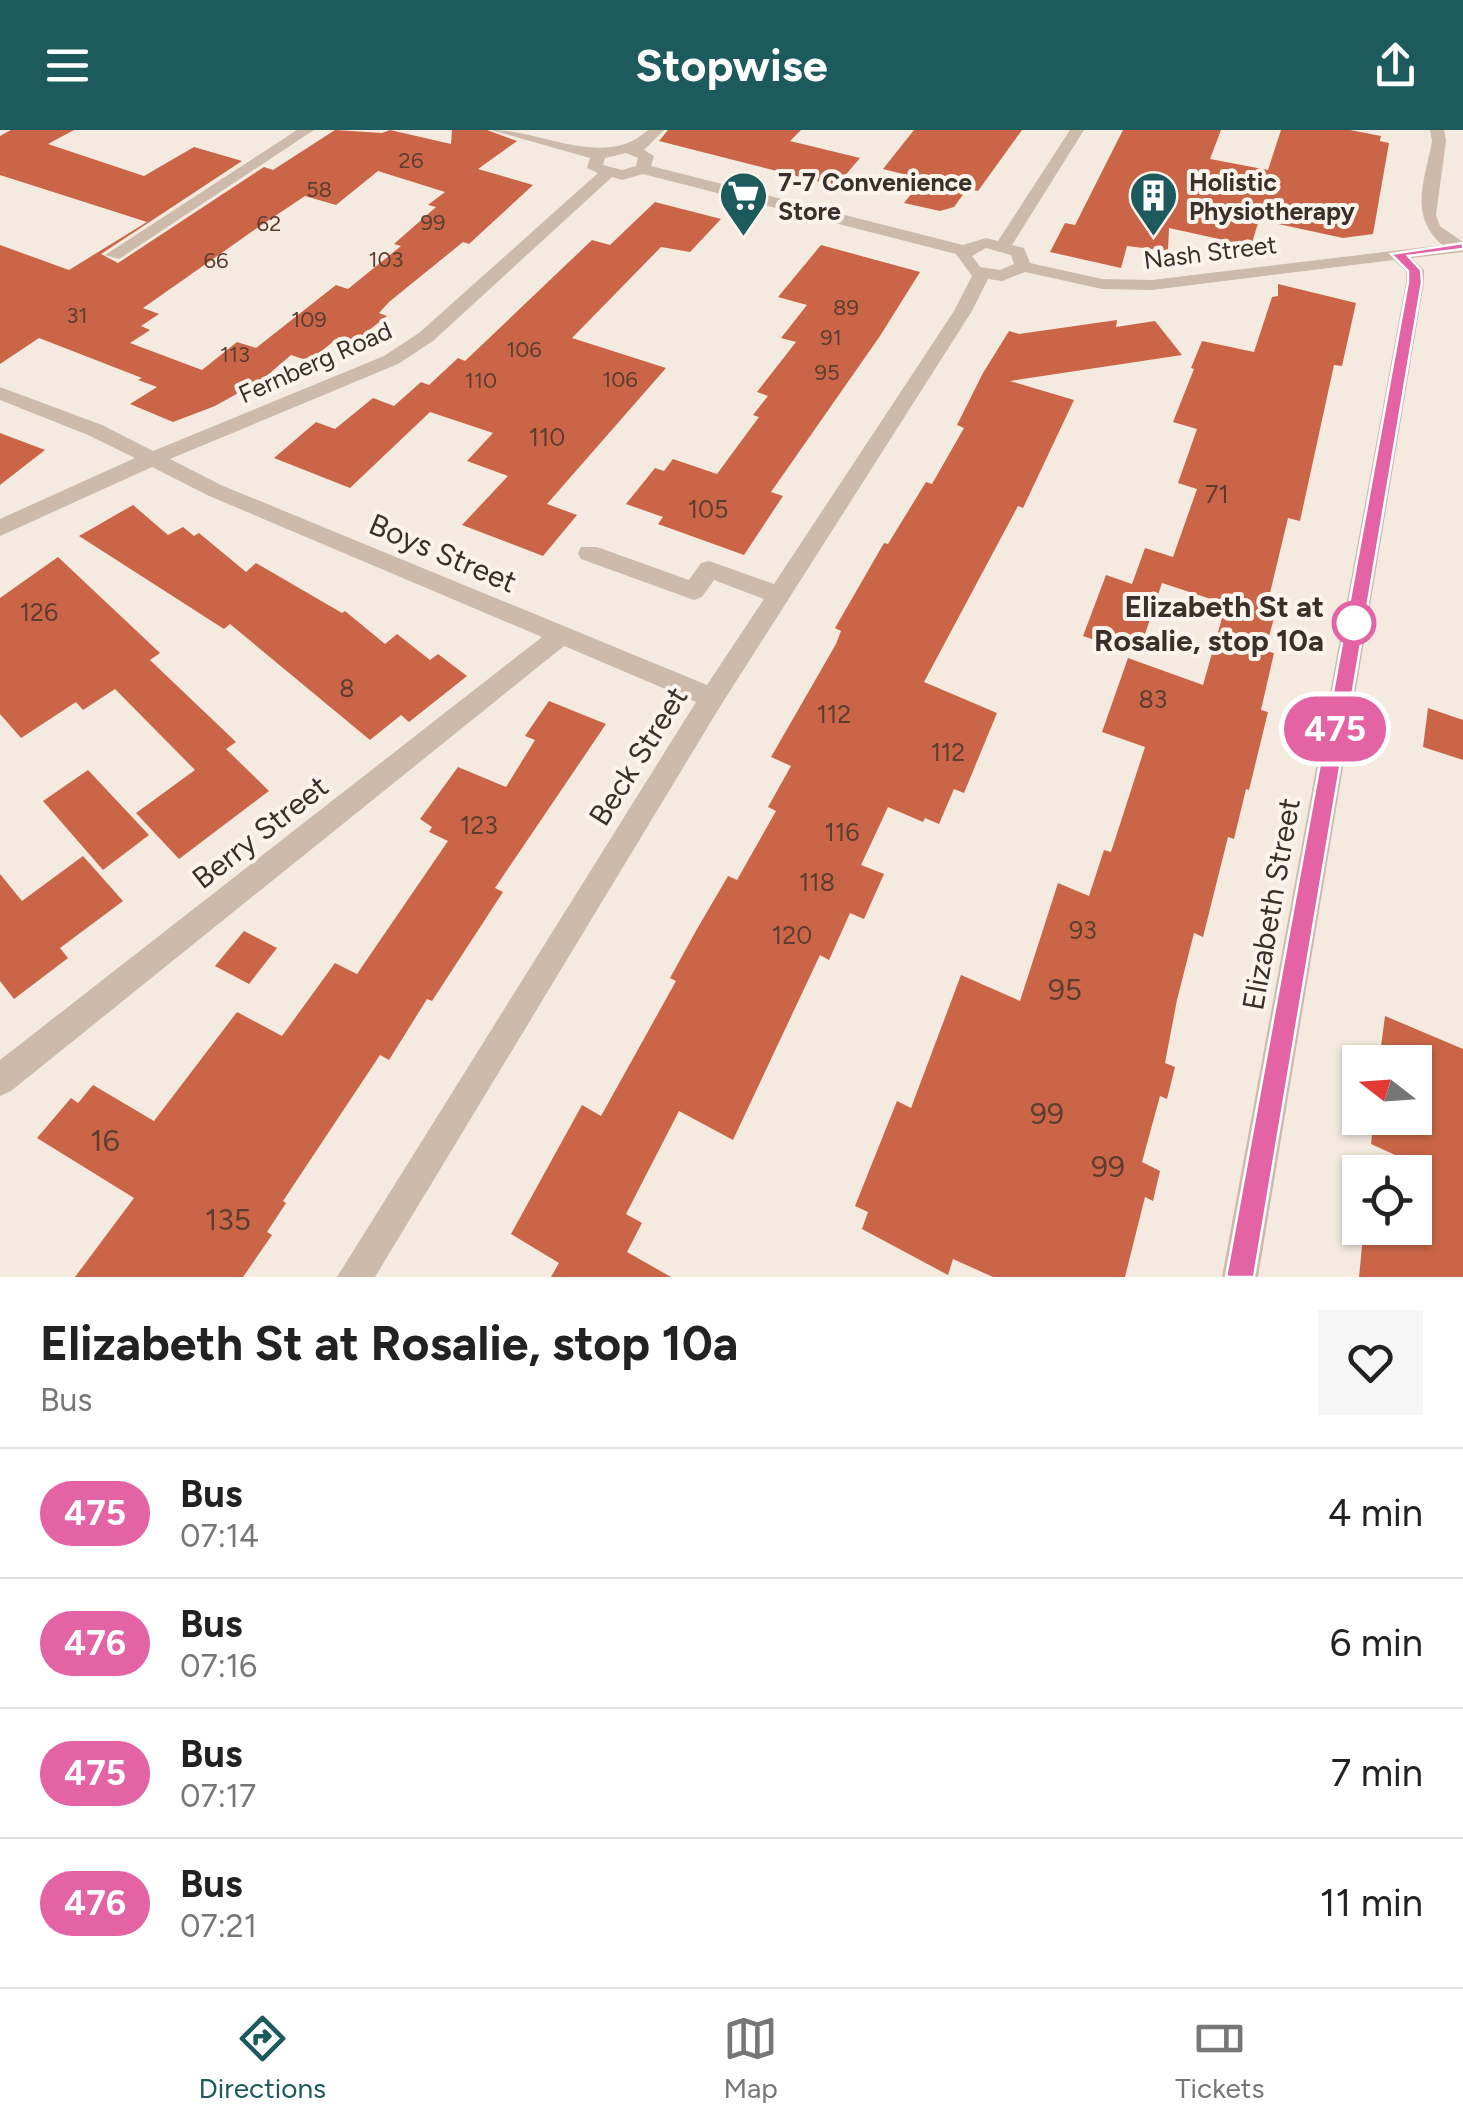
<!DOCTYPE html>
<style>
:root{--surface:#fff;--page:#f6f6f6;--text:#222;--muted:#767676;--line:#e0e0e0;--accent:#1d5a5e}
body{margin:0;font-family:Figtree,sans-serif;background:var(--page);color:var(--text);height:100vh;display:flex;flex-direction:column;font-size:38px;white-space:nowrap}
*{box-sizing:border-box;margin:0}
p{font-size:32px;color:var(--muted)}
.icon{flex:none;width:55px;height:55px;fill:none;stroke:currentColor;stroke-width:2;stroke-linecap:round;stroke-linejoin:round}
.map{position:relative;height:1147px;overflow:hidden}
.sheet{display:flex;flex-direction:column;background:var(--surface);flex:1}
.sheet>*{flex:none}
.badge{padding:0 20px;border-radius:32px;font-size:35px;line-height:65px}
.needle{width:65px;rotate:287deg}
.fabs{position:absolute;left:1342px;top:915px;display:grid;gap:20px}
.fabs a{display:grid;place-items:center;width:90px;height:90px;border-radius:0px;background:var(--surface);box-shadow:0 2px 8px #0004;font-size:50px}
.map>.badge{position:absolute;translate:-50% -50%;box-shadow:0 0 0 5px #fff}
.round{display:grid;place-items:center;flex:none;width:105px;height:105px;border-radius:0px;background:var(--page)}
.head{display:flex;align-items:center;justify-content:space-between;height:170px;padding:0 40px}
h1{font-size:48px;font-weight:700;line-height:75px}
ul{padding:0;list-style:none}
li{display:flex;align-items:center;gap:30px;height:130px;padding:0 40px;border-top:2px solid var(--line)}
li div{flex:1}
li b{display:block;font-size:38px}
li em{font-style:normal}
li .badge{min-width:110px;font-weight:700;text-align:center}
header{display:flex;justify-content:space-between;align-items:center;height:130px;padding:0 40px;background:var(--accent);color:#fff;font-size:45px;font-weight:700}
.tabs{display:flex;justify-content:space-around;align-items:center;height:140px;border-top:2px solid var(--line);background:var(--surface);font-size:28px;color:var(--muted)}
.tabs a{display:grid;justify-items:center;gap:5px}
.tabs .selected{color:var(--accent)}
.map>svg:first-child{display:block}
.building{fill:#ca6647;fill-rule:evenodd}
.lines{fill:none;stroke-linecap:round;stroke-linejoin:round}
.minor{fill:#cdbaaa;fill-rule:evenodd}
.line{fill:#e463a4;stroke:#fff;stroke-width:2.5}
.stop-dot{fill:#fff;stroke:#e463a4;stroke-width:5}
.labels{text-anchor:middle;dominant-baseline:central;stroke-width:8;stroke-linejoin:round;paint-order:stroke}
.far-number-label{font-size:22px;fill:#5e3d31}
.far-poi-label{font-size:25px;font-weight:bold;fill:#3a2f2a;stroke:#fbf4ec;text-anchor:start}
.far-street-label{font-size:25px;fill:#3a2f2a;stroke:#fbf4ec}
.number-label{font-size:25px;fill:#5e3d31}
.street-label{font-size:30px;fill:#3a2f2a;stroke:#fbf4ec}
.stop-label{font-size:30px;font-weight:bold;fill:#3a2f2a;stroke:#fbf4ec;text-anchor:end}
.near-number-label{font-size:30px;fill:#5e3d31}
</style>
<header><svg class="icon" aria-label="menu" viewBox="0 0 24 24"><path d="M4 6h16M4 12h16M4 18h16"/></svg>Stopwise<svg class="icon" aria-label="share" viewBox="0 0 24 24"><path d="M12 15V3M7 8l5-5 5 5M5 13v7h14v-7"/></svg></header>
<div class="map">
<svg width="1463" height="1147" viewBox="0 0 1463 1147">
<rect width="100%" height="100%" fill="#f4eadf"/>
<path class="building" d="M11,0h63l-26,14 96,32 50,-29 48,14 -141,93 17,9 146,-96 9,3 62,-40 47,3 8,-3 61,14 1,-14h35l30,11 -39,28 55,16 -64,59 -6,-2 -74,60 -10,11 8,3 -33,26 -15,-5 -30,24 -18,-6 -28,24 -48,27 -42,16 -43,-18 27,-17 -19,-7 4,-2 -103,-40 -39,26v-119l69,25 78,-48 -147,-47v-39zM378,41l67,21 -17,13 8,2 -42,37 7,2 -53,43 -12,-4 -80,63 -19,-6 -35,28 -72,-27 20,-13 -9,-4 18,-12 -16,-6 117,-82 45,-30 31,9z
M668,0h133l-11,11 70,17 -24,28 -177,-45z
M914,0h108l-44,61 -11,-2 -13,18 -14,4 -36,-8 19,-24 -40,-10z
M1123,0h98l-11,29 58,11 13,-40h69l31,6 -1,5 9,2 -16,91 -30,4 -84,-18 -8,26 -82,-18 -1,23 -41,-5 -6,22 -71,-16 15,-29 10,2z
M655,72l66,17 -31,33 -29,-5 -89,91 94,30 -119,136 30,11 -34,41 -81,-31 46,-49 -41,-15 26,-28 -63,-21 -80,76 -76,-30 42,-36 19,7 38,-31 21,8 27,-24 8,3 29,-27 7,3 127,-121 18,5z
M821,115l99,27 -40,64 -109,156 12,4 -39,59 -86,-31 5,-7 -37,-13 29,-36 9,3 9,-12 44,15 42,-57 -6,-2 15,-19 -11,-4 39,-50 -15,-4 26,-33 -29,-8z
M1278,154l78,19 -14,63 -8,-1 -34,156 -12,-3 -18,75 10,3 -15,55 9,2 -13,57 7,2 -19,78 -3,-1 -12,50 -6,-2 -25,100 -9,-4 -17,67 -12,63 10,4 -8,32 -7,-3 -18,66 18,9 -7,30 -8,-4 -20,80h-132l-40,-18 -5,16 -86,-46 6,-17 -13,-6 42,-105 14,7 50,-133 59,26 38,-118 31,13 15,-46 7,2 34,-105 -43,-15 26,-74 75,27 23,-81 -64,-21 -24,72 -55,-19 23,-61 26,9 13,-36 28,9 24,-68 -19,-6 19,-54 -24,-7 21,-53 -3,-1 11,-27 52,11 18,-55 6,-1z
M1117,190l-1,7 39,-6 27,34 -172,26 64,19 -51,108 -5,-2 -94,176 73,31 -33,80 -10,-4 -15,35 -14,-6 -2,4 -35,-15 -27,58 23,9 -20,45 -14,-6 -21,47 -9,-5 -87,185 -54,-29 -53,103 16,9 -15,29 44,25h-120l8,-14 -48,-29 71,-129 19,11 75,-135 -6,-3 27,-49 31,-53 9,4 39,-69 -8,-4 23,-41 -20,-9 65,-113 5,-13 -6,-3 49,-85 4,1 38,-62 6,2 32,-56 -7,-3 26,-52 26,-42 10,3z
M0,303l45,17 -45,35z
M133,375l35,30 15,-8 11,9 5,-3 47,39 10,-9 86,50 3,-2 40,33 12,-10 33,26 8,-6 29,22 -58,46 -8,-7 -31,25 -140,-116 -6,5 -145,-93z
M58,427l102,96 -10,7 86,82 -10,7 43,42 -90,68 -43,-46 59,-43 -80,-81 -32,21 -7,-8 -55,36 -21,-24v-116z
M549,571l57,23 -111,164 8,4 -71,109 -5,-2 -38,61 -9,-5 -97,146 3,2 -19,29 5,3 -29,42h-168l59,-79 -97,-60 34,-40 7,5 15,-18 61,36 83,-109 45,24 53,-73 22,11 91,-133 -19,-9 3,-5 -12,-8 38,-52 48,20 29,-47 -10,-4z
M1428,578l35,12v40l-40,-13z
M88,640l61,65 -46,35 -60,-69z
M83,726l40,45 -63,47 8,10 -54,41 -14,-18v-107l22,27z
M244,801l33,17 -28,36 -34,-18z
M1385,886l78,33v228h-104l4,-41 20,9 2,-17h30v-64l-44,-20 3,-26h41v-56h-36z"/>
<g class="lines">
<path class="minor" d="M297,0h17l-195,129 -14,-4z
M491,0c53,0 113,40 157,0h16l-20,20 10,6 -3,10 312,79 23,-7 12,3 72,-111h14l-72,115 12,3 6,15 72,16 50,1 290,-35c-34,-31 -17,-64 -10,-104l-2,-11h14l2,11 -10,74 4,11 23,16v10l-51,6 12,12v12l-166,995h-36l184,-995v-11l-12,-11 -242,30 -50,-1 -77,-17 -23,9 -14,-2 -16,32 -251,394 -346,572h-38l359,-575 -132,-56 -553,445 -11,5v-36l542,-423 -335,-142 -55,-28 -152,69v-17l135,-61 -47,-23 -88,-35v-13l102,38 51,26 231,-95 35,-23 179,-160 -11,-5 3,-10zM626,23l12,5 -2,8 -14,4 -19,-5 2,-7zM643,44l313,80 16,22 -18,35 -180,273 -65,-23 -8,2 -12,17 -92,-33h-16l-3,6 3,6 113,41 8,-3 12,-17 50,19 -57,86 -486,-200 -51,-26 228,-95 35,-23 179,-164 10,3zM986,118l25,7 3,9 -14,6 -20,-3 -8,-11z"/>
</g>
<path class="line" d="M1463,113v6l-55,7 13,14 1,12 -168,995h-28l182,-995v-11l-17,-17z"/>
<defs>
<symbol id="supermarket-pin" viewBox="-11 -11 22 30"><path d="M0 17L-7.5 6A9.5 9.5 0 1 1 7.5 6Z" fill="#1d5a5e" stroke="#fbf4ec"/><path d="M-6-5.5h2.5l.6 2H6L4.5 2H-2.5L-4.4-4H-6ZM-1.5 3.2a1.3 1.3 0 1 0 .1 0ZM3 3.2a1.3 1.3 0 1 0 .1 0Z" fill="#fff"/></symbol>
<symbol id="building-pin" viewBox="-11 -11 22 30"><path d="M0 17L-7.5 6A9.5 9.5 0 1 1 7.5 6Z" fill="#1d5a5e" stroke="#fbf4ec"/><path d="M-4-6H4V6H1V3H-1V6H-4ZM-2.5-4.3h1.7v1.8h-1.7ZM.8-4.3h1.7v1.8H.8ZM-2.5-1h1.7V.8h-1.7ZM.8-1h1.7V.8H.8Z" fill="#fff"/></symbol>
</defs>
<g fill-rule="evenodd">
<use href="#supermarket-pin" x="716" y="38" width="55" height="75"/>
<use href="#building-pin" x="1126" y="38" width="55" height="75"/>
</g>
<circle class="stop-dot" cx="1354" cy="493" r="20"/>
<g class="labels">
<g class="far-number-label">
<text x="411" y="30">26</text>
<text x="319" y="59">58</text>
<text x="433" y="92">99</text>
<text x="269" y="93">62</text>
<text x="386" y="129">103</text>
<text x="216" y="130">66</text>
<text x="846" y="177">89</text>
<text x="77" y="185">31</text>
<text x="309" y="189">109</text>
<text x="831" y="207">91</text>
<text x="524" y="219">106</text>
<text x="235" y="224">113</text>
<text x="827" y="242">95</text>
<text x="620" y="249">106</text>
<text x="481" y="250">110</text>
</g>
<g class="far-poi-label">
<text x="778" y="52">7-7 Convenience<tspan x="778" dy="29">Store</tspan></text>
<text x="1189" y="52">Holistic<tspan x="1189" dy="29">Physiotherapy</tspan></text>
</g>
<g class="far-street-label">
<text transform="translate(1210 122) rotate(-7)">Nash Street</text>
<text transform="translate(315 232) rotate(-24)">Fernberg Road</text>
</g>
<g class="number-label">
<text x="547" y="307">110</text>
<text x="1217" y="364">71</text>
<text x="708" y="379">105</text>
<text x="39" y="482">126</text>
<text x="347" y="558">8</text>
<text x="1153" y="569">83</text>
<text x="834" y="584">112</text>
<text x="948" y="622">112</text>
<text x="479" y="695">123</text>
<text x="842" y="702">116</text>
<text x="817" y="752">118</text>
<text x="1083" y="800">93</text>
<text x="792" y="805">120</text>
</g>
<g class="street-label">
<text transform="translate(443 423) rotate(23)">Boys Street</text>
<text transform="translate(638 626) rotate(-58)">Beck Street</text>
<text transform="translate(260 702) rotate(-38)">Berry Street</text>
<text transform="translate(1271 774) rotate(-80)">Elizabeth Street</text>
</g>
<g class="stop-label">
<text x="1324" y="476">Elizabeth St at<tspan x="1324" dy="34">Rosalie, stop 10a</tspan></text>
</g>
<g class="near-number-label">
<text x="1065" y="859">95</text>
<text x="1047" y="983">99</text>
<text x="105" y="1010">16</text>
<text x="1108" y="1036">99</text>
<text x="228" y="1089">135</text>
</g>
</g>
</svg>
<div class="fabs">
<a><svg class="needle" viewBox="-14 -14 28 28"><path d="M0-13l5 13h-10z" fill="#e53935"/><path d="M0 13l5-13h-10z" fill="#767676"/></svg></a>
<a><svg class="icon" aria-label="locate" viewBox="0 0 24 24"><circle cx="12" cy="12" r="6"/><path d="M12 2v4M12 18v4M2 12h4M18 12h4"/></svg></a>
</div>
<b class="badge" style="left:1335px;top:599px;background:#e463a4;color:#fff">475</b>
</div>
<section class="sheet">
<div class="head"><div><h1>Elizabeth St at Rosalie, stop 10a</h1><p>Bus</p></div><a class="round"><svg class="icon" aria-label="heart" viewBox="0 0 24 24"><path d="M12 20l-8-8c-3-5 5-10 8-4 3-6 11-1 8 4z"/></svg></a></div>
<ul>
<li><span class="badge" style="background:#e463a4;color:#fff">475</span><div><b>Bus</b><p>07:14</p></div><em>4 min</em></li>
<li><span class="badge" style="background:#e463a4;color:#fff">476</span><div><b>Bus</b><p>07:16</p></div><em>6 min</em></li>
<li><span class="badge" style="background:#e463a4;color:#fff">475</span><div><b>Bus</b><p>07:17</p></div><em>7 min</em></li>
<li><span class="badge" style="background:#e463a4;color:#fff">476</span><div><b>Bus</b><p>07:21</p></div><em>11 min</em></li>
</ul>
</section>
<nav class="tabs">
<a class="selected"><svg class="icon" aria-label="directions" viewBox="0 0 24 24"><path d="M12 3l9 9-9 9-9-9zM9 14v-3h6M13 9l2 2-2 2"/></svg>Directions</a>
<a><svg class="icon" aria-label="map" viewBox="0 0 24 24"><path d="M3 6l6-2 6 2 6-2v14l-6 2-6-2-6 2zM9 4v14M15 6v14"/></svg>Map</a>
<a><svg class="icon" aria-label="tickets" viewBox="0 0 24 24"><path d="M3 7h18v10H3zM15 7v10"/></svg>Tickets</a>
</nav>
